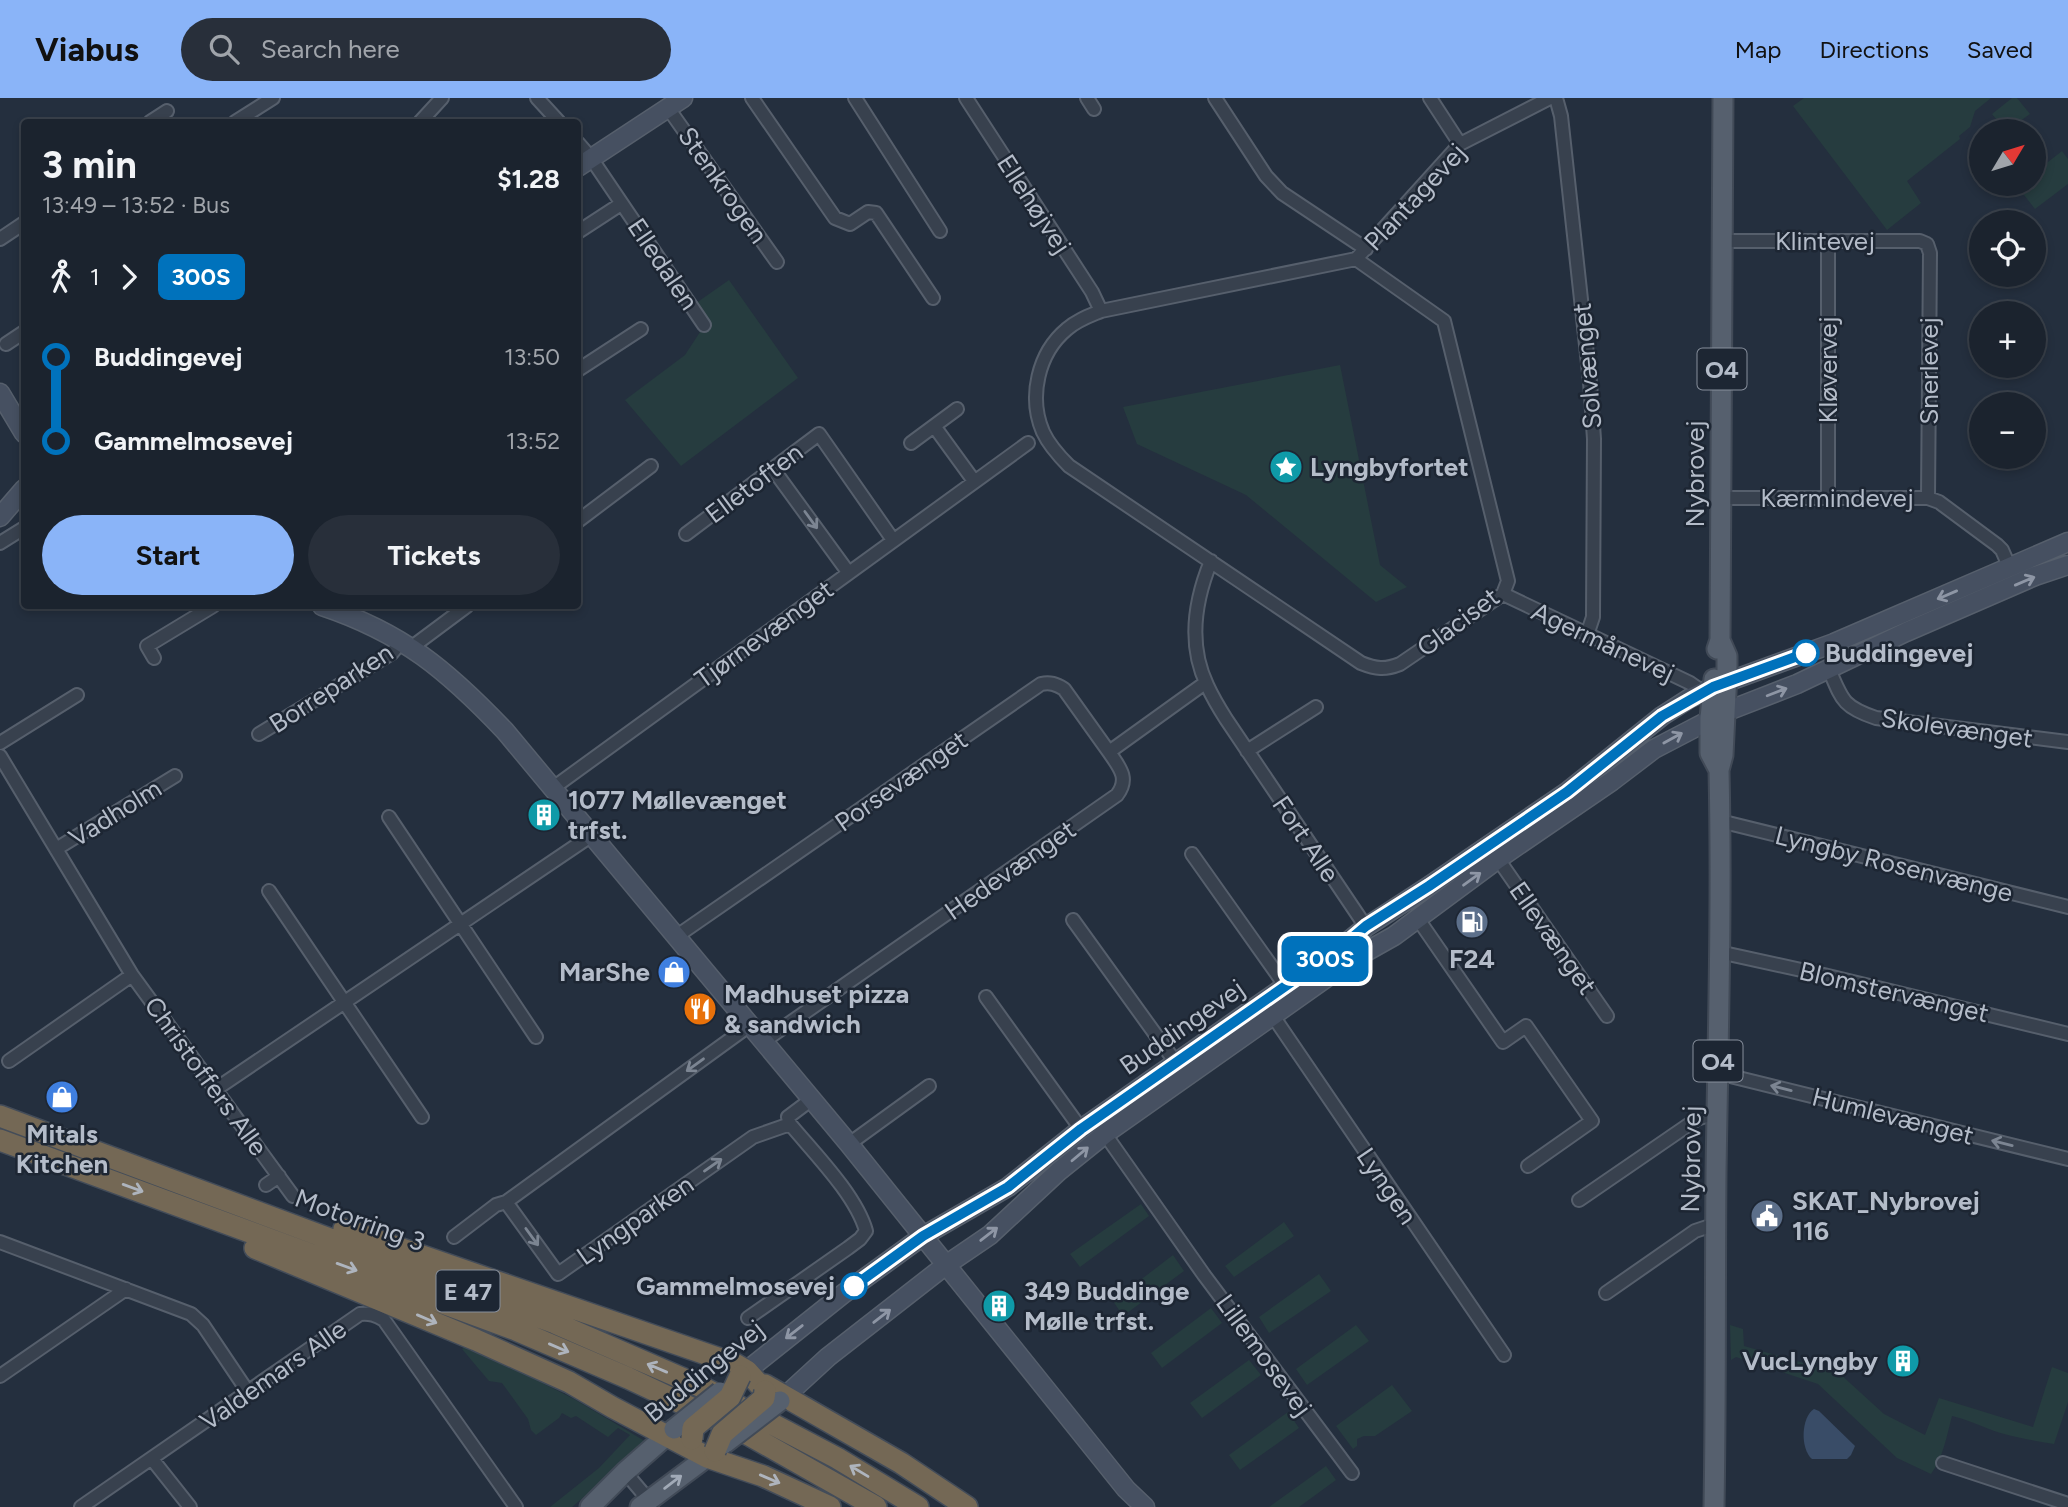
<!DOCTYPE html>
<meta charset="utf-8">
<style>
:root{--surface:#1b232e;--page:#282f3a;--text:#f1f3f6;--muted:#a0a4aa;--line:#39404a;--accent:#8ab4f8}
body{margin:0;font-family:Figtree,sans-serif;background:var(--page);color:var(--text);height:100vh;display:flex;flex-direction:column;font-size:26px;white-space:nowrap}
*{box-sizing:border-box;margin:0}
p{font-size:23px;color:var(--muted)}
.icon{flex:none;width:38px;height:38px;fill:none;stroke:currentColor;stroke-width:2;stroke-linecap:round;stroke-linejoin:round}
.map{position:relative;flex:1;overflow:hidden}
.drawer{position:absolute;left:21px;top:21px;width:560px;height:490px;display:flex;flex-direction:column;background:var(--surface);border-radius:7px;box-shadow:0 4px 10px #0003,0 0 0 2px var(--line)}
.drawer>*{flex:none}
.badge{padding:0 14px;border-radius:10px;font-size:24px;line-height:46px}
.needle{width:46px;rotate:52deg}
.buttons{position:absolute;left:1969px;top:21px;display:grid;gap:14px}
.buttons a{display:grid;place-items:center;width:77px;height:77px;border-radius:50%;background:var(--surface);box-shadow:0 4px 10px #0003,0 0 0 2px var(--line);font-size:35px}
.map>.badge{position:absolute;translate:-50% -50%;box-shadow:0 0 0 4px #fff}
.legs{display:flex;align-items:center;gap:10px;height:77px;padding:0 21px;font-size:23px}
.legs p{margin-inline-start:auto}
.headline{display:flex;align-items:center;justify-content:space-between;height:119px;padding:0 21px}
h1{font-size:38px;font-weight:700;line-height:52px}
.button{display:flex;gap:14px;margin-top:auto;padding:14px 21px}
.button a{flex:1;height:80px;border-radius:42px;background:var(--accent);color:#111;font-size:28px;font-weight:700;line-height:80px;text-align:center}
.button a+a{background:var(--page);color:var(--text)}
ul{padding:0 21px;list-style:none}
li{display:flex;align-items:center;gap:24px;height:84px;font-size:26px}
li i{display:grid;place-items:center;width:10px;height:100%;margin:0 9px;background:currentColor}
li i::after{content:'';width:18px;height:18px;margin:-9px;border:5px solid;border-radius:50%;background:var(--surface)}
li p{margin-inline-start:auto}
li:first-child i{background:linear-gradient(#0000 50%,currentColor 0)}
li:last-child i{background:linear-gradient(currentColor 50%,#0000 0)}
header{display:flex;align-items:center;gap:42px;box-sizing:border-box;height:98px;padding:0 35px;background:var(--accent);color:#111}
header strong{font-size:33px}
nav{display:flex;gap:38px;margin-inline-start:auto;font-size:24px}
.search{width:490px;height:63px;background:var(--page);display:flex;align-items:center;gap:18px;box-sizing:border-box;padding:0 24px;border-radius:38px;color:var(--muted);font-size:26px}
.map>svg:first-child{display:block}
.green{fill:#263c3f}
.water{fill:#394c67}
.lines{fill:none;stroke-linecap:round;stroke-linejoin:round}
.street-casing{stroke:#565f6c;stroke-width:16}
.secondary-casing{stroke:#565f6c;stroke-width:21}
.primary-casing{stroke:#414a57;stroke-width:23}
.highway-casing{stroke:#434c59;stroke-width:24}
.street{stroke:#38414e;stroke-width:12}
.secondary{stroke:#465061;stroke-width:18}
.primary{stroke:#56606e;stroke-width:19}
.highway{stroke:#746855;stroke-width:21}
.primary-bridge-casing{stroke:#414a57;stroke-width:23;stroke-linecap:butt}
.highway-bridge-casing{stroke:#434c59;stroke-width:24;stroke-linecap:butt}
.primary-bridge{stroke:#56606e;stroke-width:19}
.highway-bridge{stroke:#746855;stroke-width:21}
.oneway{stroke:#7c8592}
.oneway2{stroke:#8e96a5}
.oneway3{stroke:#aeb4bd}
.oneway4{stroke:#a1aab7}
.line-1-casing{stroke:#fff;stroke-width:16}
.line-1{stroke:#0072bc;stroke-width:10}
.stop-1-dot{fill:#fff;stroke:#0072bc;stroke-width:3.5}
.labels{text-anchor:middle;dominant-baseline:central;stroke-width:5;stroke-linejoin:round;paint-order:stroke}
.shield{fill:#1d2633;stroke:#878f9c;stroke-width:2}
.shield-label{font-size:24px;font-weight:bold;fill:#b4bcc9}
.street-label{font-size:26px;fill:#b4bcc9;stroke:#1d2633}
.poi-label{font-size:26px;font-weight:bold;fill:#b4bcc9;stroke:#1d2633;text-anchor:start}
.stop-label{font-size:26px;font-weight:bold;fill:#b4bcc9;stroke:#1d2633;text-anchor:start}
</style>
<header>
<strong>Viabus</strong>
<div class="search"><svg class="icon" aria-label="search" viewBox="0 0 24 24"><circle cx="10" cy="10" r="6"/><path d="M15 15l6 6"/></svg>Search here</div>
<nav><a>Map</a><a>Directions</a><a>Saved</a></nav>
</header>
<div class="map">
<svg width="2068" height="1409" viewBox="0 0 2068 1409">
<rect width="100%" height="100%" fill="#242f3e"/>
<path class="green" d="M1804,0h187l-16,13 -5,16 -11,9 1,3 -53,42 14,22 -34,27 -94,-124z
M2012,0h5l13,16 -24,17 -14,-17z
M2062,53l6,8v25l-33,25 -18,-23 3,-2h14v-11z
M729,182l69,98 -117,88 -56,-66 60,-45 17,-26 -13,-21z
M1340,267l40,200 27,22 -31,15 -130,-107 -109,-51 -14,-37z
M1141,1106l8,12 -69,51 -10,-13z
M1284,1124l10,14 -60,41 -9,-11z
M1173,1157l11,16 -61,45 -10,-15z
M1319,1176l12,17 -62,42 -10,-16z
M1211,1210l11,15 -60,45 -11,-15z
M1356,1227l13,16 -62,44 -11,-16z
M1730,1227l13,4 1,17 95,27 45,41 41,21 14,-37 94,29 19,-60 16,6v29l-14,42c-22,-4 -45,-7 -65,-15 -13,-5 -24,-10 -37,-13 -5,19 -9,42 -21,58l-34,-16 -79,-74 -82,-27 -5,3z
M468,1247l106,54 69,41 1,6 -72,61h-22l49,-39 31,-33 -12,-7 -10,9 -32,-21 -5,2 -9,-5 -3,5 -23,17 -5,-5 -3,-11 -26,-36 -13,-2 -27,-32z
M1249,1262l12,15 -59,43 -12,-15z
M1392,1287l20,26 -37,25h-11l-7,3v7l-4,3 -17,-23z
M1288,1314l11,16 -59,42 -11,-15z
M1326,1368l10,14 -37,27h-30z"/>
<path class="water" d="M1814,1311l5,2 36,35 -4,9 -4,4h-35c-12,-10 -11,-42 2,-50z"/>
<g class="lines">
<defs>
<path id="street" d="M537,0l22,24
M752,0l83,120 15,6 18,-12 8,1 57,85
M855,0l85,133
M966,0l126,194 9,19
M1087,0l7,11
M1215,0l51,78 16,17 84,56
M1430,0l30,46
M1556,0l5,18 29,266 4,57 -1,178 -6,18
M668,10l109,154
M150,24l17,-11
M235,24l38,-24
M420,24l22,-24
M578,45l13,15 113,167
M578,134l43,-28
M0,141l24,-16
M1722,143h198l7,3 3,9 -2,245
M1828,143v257
M1356,161l88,62 64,260 -5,13 -103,70c-15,6 -24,5 -39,-1l-292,-197c-10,-10 -20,-21 -26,-34 -15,-35 -5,-79 24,-103 10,-9 22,-13 34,-18z
M1356,161l104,-115 90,-46
M6,246l18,-12
M578,272l63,-41
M934,328l40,55
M911,345l46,-34
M773,371l75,103
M1721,400h207l11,4 58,43 5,5 7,16
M578,423l73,-55
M686,436l133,-100 74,106
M0,445l24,-15
M1211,463c-16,39 -23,84 -4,124 5,11 12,23 19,34l140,208
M1503,496l187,89 13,9
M412,549l55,-41
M154,560l-7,-12 66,-40
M1829,571c13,31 14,38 47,49l192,24
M259,636l133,-81 10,-12
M0,645l77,-48
M1247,653l69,-44
M0,658l132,219 161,221
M553,690l475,-345
M389,719l147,220
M1720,723l348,86
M56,751l119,-73
M1192,756l97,137
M1498,761l109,157
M269,793l153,226
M1418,821l85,123 23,-16 66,95 -64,45
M1073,822l106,147
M677,838l364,-252c9,-2 15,0 23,5l45,63
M1719,854l105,23 244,59
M986,899l95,132
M1273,918l231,339
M750,927l-244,177 52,72 195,-137 37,-13
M764,943l353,-246c13,-17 2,-28 -8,-43l96,-69
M9,963l123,-86
M1718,975l350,86
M216,991l376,-254
M1105,1036l99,141 148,198
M849,1046l80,-58
M266,1087l13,-9
M1579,1102l118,-81 20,-7
M454,1139l42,-32 10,-3
M0,1144l191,72 12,11 45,67
M1606,1195l89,-62 21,-7
M748,1220l100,-70 12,-9 6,-8c-10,-36 -52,-78 -76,-107l-2,-7 24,-18
M0,1278l126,-87
M152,1361l38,48
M1943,1365l125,41
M625,1374l27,32
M81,1409l279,-193c10,-1 16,1 24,6l132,187"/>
<path id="secondary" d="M578,69l105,-69
M0,295l24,40
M0,419l24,-28
M322,508c81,27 125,64 183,125l344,413 277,345 19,18
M740,1278l103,-82 80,-58 85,-49 73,-58 259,-181 26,-21 63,-41 138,-94 95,-76 28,-18 23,-11 121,-44 234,-101
M780,1303l48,-44 118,-92 44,-30 69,-64 46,-37 224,-158 33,-22 32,-18 104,-77 114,-78 42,-32 71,-37 72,-28 109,-52 129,-56 33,-11"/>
<path id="primary" d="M1717,551l3,-9 3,-542
M1714,581l-4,39v35l9,17
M590,1409l35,-35 49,-43
M640,1409l75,-56
M1714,1409c2,-111 1,-223 2,-334 2,-134 6,-269 3,-403l4,-15 4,-83v-16l-7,-16"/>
<path id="highway" d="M0,1018l555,207 147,64 135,71 81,49
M0,1042l516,190 112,48 123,58 125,71
M344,1131l391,135 12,7 18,20
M255,1150l221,92 93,42 43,25 95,50 56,19 67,31
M765,1287l136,78 66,44"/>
</defs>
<use href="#street" class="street-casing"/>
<use href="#secondary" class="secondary-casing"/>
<use href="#primary" class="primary-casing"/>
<use href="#highway" class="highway-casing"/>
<use href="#street" class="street"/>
<use href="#secondary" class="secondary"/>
<use href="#primary" class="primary"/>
<use href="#highway" class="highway"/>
<defs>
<path id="primary-bridge" d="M674,1331l46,-37
M724,1346l56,-43"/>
<path id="highway-bridge" d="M692,1341l1,-11 37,-31 10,-21
M715,1353l7,-17 42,-36 1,-7"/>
</defs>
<use href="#primary-bridge" class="primary-bridge-casing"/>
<use href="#highway-bridge" class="highway-bridge-casing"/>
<use href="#primary-bridge" class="primary-bridge"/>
<use href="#highway-bridge" class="highway-bridge"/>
</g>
<defs><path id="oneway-shaft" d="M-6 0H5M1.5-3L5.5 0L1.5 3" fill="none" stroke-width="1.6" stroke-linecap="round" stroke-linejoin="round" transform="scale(1.75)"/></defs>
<g class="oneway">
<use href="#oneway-shaft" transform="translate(811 422) rotate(54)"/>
<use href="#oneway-shaft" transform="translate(695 967) rotate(144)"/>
<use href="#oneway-shaft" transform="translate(1781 990) rotate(-166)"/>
<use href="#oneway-shaft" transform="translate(2002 1045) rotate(-166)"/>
<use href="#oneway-shaft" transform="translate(713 1067) rotate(-35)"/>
<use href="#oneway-shaft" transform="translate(532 1139) rotate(54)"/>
</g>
<g class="oneway2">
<use href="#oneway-shaft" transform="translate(2025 483) rotate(-23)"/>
<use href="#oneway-shaft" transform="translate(1947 497) rotate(157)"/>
<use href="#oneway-shaft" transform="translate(1777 594) rotate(-21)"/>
<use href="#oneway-shaft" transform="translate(1673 640) rotate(-29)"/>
<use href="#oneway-shaft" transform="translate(1472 781) rotate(-36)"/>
<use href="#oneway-shaft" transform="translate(1080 1056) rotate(-40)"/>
<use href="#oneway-shaft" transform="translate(989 1136) rotate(-38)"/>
<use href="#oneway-shaft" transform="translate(882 1218) rotate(-38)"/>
<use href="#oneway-shaft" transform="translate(794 1234) rotate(142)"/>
</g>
<g class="oneway3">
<use href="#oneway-shaft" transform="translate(133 1090) rotate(20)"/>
<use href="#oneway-shaft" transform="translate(347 1169) rotate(20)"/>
<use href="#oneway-shaft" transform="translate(427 1221) rotate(23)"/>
<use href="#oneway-shaft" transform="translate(559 1250) rotate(23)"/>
<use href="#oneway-shaft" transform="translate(657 1270) rotate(-157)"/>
<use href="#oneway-shaft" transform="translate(859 1373) rotate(-149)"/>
<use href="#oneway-shaft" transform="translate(770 1381) rotate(23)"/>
</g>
<use class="oneway4" href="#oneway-shaft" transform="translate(673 1384) rotate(-37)"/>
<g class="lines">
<defs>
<path id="line-1" d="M854,1188l69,-50 85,-49 73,-58 259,-181 26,-22 63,-40 138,-94 95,-76 51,-29 93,-34"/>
</defs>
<use href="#line-1" class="line-1-casing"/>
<use href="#line-1" class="line-1"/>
</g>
<defs>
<symbol id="sight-disc" viewBox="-11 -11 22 22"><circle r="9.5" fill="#0f9aa8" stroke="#1d2633"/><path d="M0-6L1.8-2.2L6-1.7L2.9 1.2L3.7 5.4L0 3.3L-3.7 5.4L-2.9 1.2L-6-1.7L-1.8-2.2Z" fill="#fff"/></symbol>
<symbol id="building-disc" viewBox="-11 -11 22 22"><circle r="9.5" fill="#0f9aa8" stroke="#1d2633"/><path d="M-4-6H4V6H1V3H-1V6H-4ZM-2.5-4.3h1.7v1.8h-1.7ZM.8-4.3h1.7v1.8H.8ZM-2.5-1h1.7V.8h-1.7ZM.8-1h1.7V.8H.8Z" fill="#fff"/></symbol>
<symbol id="fuel-disc" viewBox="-11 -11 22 22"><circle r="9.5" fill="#5c6f8a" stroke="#1d2633"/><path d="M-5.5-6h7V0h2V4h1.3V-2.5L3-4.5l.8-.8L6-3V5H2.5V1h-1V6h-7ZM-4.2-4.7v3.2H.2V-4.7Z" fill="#fff"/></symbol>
<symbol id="shop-disc" viewBox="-11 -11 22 22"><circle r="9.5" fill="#3f7fe0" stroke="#1d2633"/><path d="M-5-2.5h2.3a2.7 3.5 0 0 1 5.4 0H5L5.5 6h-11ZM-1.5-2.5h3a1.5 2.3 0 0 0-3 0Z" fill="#fff"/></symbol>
<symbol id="restaurant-disc" viewBox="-11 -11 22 22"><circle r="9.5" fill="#e8710a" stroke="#1d2633"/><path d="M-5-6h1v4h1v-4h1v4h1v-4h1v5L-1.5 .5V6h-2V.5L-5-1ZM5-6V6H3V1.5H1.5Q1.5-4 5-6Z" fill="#fff"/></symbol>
<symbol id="civic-disc" viewBox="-11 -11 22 22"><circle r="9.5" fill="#5c6f8a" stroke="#1d2633"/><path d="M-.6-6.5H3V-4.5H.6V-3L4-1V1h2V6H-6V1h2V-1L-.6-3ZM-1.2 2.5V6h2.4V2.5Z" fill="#fff"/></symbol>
</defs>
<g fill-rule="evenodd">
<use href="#sight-disc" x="1267" y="350" width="38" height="38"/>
<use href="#building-disc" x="525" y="698" width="38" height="38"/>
<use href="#fuel-disc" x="1453" y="805" width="38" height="38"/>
<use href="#shop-disc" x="655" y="855" width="38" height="38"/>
<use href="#restaurant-disc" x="681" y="892" width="38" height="38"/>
<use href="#shop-disc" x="43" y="980" width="38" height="38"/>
<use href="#civic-disc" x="1748" y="1099" width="38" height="38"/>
<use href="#building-disc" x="980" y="1189" width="38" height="38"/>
<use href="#building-disc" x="1884" y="1244" width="38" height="38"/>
</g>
<g class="stop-1-dot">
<circle cx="1806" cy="555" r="12"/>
<circle cx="854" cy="1188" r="12"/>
</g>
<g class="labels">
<g class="shield">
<rect x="1697.5" y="250.5" width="49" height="41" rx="5"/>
<rect x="1693.5" y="942.5" width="49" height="41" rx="5"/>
<rect x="436.5" y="1172.5" width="63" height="41" rx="5"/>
</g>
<g class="shield-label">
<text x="1722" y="271">O4</text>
<text x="1718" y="963">O4</text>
<text x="468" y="1193">E 47</text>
</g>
<g class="street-label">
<text transform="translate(723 87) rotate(55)">Stenkrogen</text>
<text transform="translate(1415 99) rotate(-47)">Plantagevej</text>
<text transform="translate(1034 106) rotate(57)">Ellehøjvej</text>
<text x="1825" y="143">Klintevej</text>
<text transform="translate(663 166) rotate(56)">Elledalen</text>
<text transform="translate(1587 268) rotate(-95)">Solvænget</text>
<text transform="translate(1828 272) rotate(-90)">Kløvervej</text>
<text transform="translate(1929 273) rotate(-90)">Snerlevej</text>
<text transform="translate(1695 376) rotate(-90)">Nybrovej</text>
<text transform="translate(754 385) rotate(-37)">Elletoften</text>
<text x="1837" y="400">Kærmindevej</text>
<text transform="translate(1458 524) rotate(-37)">Glaciset</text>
<text transform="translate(764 536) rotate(-36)">Tjørnevænget</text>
<text transform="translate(1603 544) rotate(25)">Agermånevej</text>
<text transform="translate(331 590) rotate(-33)">Borreparken</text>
<text transform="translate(1957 630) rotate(8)">Skolevænget</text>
<text transform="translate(901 683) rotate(-35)">Porsevænget</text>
<text transform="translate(115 715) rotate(-32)">Vadholm</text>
<text transform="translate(1306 741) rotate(56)">Fort Alle</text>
<text transform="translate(1894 766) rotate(14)">Lyngby Rosenvænge</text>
<text transform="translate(1010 772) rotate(-35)">Hedevænget</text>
<text transform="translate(1553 840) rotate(55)">Ellevænget</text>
<text transform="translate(1894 894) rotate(13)">Blomstervænget</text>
<text transform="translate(1182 929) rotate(-35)">Buddingevej</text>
<text transform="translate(206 978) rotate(54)">Christoffers Alle</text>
<text transform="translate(1893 1018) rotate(14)">Humlevænget</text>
<text transform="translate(1691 1061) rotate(-89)">Nybrovej</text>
<text transform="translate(1387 1088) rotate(56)">Lyngen</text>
<text transform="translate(360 1122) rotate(20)">Motorring 3</text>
<text transform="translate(635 1122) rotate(-35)">Lyngparken</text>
<text transform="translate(1264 1257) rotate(54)">Lillemosevej</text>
<text transform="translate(704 1273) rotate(-39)">Buddingevej</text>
<text transform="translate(273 1277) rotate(-35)">Valdemars Alle</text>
</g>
<g class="poi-label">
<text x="1310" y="369">Lyngbyfortet</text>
<text x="568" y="702">1077 Møllevænget<tspan x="568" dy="30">trfst.</tspan></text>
<text x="1472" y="861" text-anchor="middle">F24</text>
<text x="650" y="874" text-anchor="end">MarShe</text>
<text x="724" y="896">Madhuset pizza<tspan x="724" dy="30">&amp; sandwich</tspan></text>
<text x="62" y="1036" text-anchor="middle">Mitals<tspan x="62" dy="30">Kitchen</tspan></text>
<text x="1792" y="1103">SKAT_Nybrovej<tspan x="1792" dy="30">116</tspan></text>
<text x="1024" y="1193">349 Buddinge<tspan x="1024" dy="30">Mølle trfst.</tspan></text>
<text x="1878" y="1263" text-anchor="end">VucLyngby</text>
</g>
<g class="stop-label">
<text x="1825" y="555">Buddingevej</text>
<text x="835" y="1188" text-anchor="end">Gammelmosevej</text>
</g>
</g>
</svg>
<div class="buttons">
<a><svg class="needle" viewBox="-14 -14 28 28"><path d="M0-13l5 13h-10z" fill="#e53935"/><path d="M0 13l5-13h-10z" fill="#a0a4aa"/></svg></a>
<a><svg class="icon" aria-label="locate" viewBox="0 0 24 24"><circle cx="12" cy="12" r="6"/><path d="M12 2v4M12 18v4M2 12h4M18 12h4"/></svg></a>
<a>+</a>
<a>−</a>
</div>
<b class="badge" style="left:1325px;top:861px;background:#0072bc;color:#fff">300S</b>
<section class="drawer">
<div class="headline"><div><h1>3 min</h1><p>13:49 – 13:52 · Bus</p></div><b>$1.28</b></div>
<div class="legs"><svg class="icon" aria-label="walk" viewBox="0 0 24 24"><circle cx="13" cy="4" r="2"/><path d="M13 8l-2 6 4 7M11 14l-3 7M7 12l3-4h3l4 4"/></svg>1<svg class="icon" aria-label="forward" viewBox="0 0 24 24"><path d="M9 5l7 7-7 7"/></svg><b class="badge" style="background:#0072bc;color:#fff">300S</b></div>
<ul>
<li><i style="color:#0072bc"></i><b>Buddingevej</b><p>13:50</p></li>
<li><i style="color:#0072bc"></i><b>Gammelmosevej</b><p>13:52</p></li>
</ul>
<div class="button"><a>Start</a><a>Tickets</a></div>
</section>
</div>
